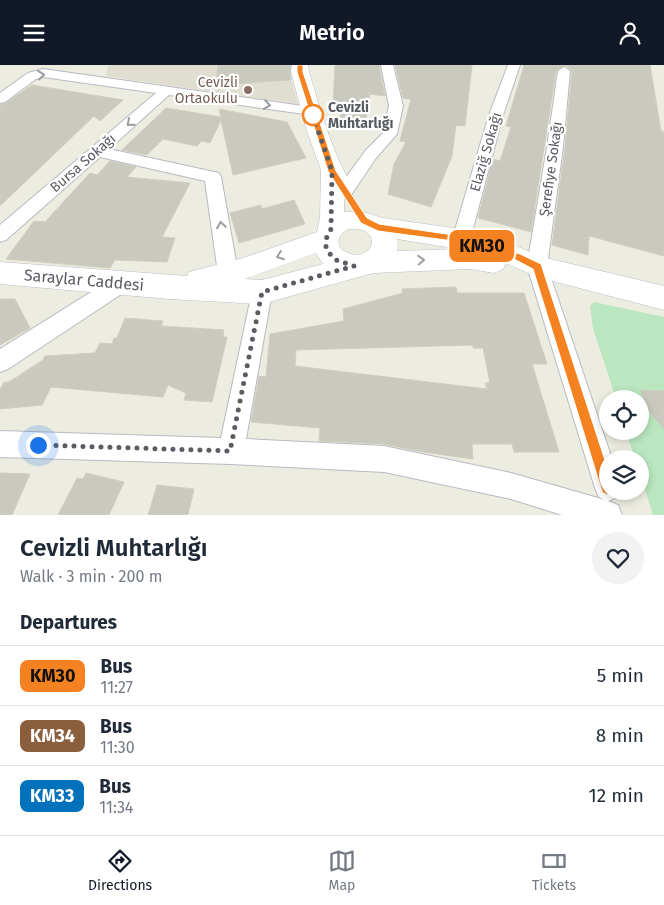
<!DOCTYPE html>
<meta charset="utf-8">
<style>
:root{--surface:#fff;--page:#f2f2f3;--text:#1f2937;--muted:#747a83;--line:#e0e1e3;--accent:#111827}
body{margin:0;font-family:"Fira Sans",sans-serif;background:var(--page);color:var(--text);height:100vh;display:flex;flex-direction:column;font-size:19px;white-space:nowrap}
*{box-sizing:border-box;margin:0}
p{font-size:16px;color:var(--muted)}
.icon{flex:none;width:28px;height:28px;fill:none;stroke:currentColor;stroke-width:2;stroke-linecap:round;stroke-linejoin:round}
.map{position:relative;height:450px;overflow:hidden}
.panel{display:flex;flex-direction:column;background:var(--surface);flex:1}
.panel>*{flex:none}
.badge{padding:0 10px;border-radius:8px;font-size:18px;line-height:32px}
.buttons{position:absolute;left:599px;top:325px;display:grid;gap:10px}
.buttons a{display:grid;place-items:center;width:50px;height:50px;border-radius:50%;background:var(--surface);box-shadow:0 2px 8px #0003;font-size:25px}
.you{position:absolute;width:25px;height:25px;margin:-12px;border:4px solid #fff;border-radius:50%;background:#1a73e8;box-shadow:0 0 0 8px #1a73e833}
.map>.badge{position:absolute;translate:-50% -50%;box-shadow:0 0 0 2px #fff}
h2{padding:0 20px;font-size:19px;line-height:45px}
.round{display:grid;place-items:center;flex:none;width:52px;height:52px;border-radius:26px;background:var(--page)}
.summary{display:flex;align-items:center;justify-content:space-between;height:85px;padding:0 20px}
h1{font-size:24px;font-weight:600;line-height:38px}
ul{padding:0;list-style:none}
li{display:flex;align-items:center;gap:15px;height:60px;padding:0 20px;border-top:1px solid var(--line)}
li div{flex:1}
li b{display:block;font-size:19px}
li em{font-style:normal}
li .badge{min-width:55px;font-weight:700;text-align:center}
header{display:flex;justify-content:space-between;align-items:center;height:65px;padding:0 20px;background:var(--accent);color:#fff;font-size:22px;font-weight:600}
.tab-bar{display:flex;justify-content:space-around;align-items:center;height:70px;border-top:1px solid var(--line);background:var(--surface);font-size:14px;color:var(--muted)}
.tab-bar a{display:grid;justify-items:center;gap:2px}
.tab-bar .on{color:var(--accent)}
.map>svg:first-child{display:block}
.education{fill:#dfded0}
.green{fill:#bae7bf}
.building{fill:#cac9bf;stroke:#d2cebe;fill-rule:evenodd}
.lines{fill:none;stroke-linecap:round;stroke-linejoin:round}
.street-casing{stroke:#b8bac0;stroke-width:2}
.secondary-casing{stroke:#bbbdc5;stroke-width:1}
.street{fill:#fff;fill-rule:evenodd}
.secondary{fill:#fff;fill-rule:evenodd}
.oneway{stroke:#9b9da1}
.line{fill:#f58220;stroke:#fff}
.walk{stroke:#595c62;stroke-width:5;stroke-dasharray:0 9}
.education-dot{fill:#8d6e63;stroke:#fff;stroke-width:2}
.stop-dot{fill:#fff;stroke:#f58220;stroke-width:2.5}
.labels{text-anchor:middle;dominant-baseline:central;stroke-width:4.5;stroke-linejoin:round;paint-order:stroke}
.far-education-label{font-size:14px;fill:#785e54;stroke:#fff;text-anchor:end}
.far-stop-label{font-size:14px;font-weight:bold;fill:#595c62;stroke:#fff;text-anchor:start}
.far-street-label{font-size:14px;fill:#595c62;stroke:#fff}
.street-label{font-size:16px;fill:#595c62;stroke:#fff}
</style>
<header><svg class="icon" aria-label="menu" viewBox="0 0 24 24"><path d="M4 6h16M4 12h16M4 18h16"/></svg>Metrio<svg class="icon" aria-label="person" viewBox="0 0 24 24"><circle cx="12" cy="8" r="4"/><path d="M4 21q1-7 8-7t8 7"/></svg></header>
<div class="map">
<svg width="664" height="450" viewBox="0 0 664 450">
<rect width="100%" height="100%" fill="#edece0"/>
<path class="education" d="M108,0h179l11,39 -192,-28z"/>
<path class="green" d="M594,237l70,15v198h-11l-13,-41v-15h-5l-9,-28h14v-32h-24l-23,-71 -3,-22z"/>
<path class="building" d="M218,0h72l1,15 -75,5z
M335,0h44l6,31 -16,-2 1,12h-3l-1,15 -26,-1 1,-15h-8z
M395,0h77l-7,61 -9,-1 -4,31 -21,51 -43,-13 6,-30 12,-22 -6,-1 11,-42 -8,-1z
M524,0h126l11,66 3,1v124l-75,-20 -1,19 -36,-10 13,-98 7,-76 -7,-6 -9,6 -25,161 -53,-14 15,-59 7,2 11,-34 -5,-1z
M32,20l91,15 -23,21 -6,-5 -94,90v-101l6,-2z
M166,43l55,9 -2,-8 68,13 19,36 -73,17 -12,-55 -11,23 -8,-2 -5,5 -34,-7 -16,16 -25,-5z
M110,96l26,6 -9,10 63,6 -28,54 13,1 -8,24 -52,-2 -5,8 -104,-9 28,-38 11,1 45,-49 7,2z
M294,135l11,24 -66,19 -9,-30 31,-8 1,4z
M456,222l1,6h67l23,71h-15l27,88h-45l-2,-8h-40l1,15 -50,-7 -39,-8 -65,-3 1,-13 -69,-6 8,-46 7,1 4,-43 74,-13 -1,-12 60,-16 -1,-4zM473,280v3h10l7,35h-5l2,6 -192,-23 1,-16z
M0,234h15l15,29 -30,17z
M125,253l38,3 -2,5 63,4 -1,7h4l-15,65 -28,-2 2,-7 -18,-8 -5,12 -112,-10 -9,18 -42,4v-19l4,-8h5l34,-22 2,-4 50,-3 5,-10 12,1 2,-6h3z
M641,325l23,1v38l-18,-21z
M0,408l30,1 -18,41h-12z
M86,408l38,9 -15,33h-51l19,-37 6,1z
M157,420l37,4 -6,26h-40z"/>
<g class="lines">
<defs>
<path id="street" d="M381,0h12l10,41 -6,28 -21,24 -25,37 -6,2 -6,-2 -2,-4 2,-4 27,-37 17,-17 6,-27z
M508,0h12l-17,50 -33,125 -3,5 -6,2 -6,-2 -3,-5 37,-125z
M564,2l6,4 -7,76 -16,119 65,193h-4v32h12l-3,6 -9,4 10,4 4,10h-60l-51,-16 -127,-27 -153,-8 -231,-7v-26l221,7 31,-146 3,-6 7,-3 7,3 3,6 -26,147 138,7 127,27 94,27 -6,-3 -4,-9 -68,-222 20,-119 11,-76z
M43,4l274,39 2,3 -7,4 -143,-20 -60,54 110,24 2,4 17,96 -3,6 -7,2 -7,-2 -3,-6 -13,-92 -105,-24 -94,83 -6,2v-17l156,-132 -113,-16 -7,2 -31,23 -5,1v-10l28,-20z
M122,210l7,2 3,6 -3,6 -121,80 -8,3v-23l115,-72z"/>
<path id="secondary" d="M292,0h16l1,7c12,39 22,78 43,114l-3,6 -5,1v19l16,-1 23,7 70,10 63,18 26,11 122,29v24l-127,-33 -31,-14 -3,6 -9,4 -24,-4 -97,4 -111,31 -93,-5 -169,-15v-22l187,14 2,-4 54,-14 74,-26 3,-14 1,-48 -14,-39 -16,-59zM349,164c37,-4 25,40 -7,21 -7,-9 -3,-16 7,-21zM397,174l56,9 4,1 -60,2zM316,188l7,11 -61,16 -17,-1z"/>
</defs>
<use href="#street" class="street-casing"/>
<use href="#secondary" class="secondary-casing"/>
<use href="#street" class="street"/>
<use href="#secondary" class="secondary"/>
</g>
<defs><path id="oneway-chevron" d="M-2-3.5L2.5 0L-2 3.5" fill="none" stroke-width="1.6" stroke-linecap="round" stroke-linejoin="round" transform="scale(1.25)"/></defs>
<g class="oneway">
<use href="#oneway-chevron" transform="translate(41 10) rotate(-6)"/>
<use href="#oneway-chevron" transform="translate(267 40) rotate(8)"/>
<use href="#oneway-chevron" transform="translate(130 58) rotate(139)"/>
<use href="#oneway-chevron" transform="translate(221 160) rotate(-99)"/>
<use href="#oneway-chevron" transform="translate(280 191) rotate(160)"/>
<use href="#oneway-chevron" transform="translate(421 195) rotate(-4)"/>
</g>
<path class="line" d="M297,0h6v7l33,99 31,47 12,6 74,11 67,19 21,10 73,224 -2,5 -4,2 -5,-2 -2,-5 -68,-219 -19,-10 -61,-18 -75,-10 -17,-8 -33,-52 -31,-99z"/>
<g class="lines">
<path class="walk" d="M38,380l192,6 32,-159 92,-26 -18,-6 -6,-6 -4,-7v-8l5,-10 1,-58 -20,-58 1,2"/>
</g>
<circle class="education-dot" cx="248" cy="25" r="5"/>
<circle class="stop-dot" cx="313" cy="50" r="10"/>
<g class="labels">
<g class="far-education-label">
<text x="238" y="17">Cevizli<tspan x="238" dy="16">Ortaokulu</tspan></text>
</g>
<g class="far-stop-label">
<text x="328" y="42">Cevizli<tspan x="328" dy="16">Muhtarlığı</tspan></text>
</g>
<g class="far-street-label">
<text transform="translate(486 87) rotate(-74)">Elaziğ Sokağı</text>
<text transform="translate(83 98) rotate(-41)">Bursa Sokağı</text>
<text transform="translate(551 104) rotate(-82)">Şerefiye Sokağı</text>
</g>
<g class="street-label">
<text transform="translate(84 215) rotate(5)">Saraylar Caddesi</text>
</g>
</g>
</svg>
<div class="buttons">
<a><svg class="icon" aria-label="locate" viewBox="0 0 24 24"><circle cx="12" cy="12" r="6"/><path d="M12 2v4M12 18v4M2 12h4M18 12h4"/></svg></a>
<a><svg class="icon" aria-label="layers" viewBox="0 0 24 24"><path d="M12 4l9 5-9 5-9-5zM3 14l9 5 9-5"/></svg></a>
</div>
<div class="you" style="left:38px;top:380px"></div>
<b class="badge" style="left:482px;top:181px;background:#f58220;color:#111">KM30</b>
</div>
<section class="panel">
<div class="summary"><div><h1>Cevizli Muhtarlığı</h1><p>Walk · 3 min · 200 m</p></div><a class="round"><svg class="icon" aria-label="heart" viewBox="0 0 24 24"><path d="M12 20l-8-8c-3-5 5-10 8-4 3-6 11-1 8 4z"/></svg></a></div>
<h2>Departures</h2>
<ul>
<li><span class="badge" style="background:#f58220;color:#111">KM30</span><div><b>Bus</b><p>11:27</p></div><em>5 min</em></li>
<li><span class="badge" style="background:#8b5e3c;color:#fff">KM34</span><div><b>Bus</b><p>11:30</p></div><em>8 min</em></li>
<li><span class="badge" style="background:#0072bc;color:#fff">KM33</span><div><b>Bus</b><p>11:34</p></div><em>12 min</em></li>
</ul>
</section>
<nav class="tab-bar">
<a class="on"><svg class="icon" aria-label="directions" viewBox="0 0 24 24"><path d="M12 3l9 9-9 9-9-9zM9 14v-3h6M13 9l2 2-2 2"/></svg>Directions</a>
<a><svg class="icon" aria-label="map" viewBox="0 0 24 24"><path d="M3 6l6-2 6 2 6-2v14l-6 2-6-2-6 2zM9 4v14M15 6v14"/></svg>Map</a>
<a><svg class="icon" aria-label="tickets" viewBox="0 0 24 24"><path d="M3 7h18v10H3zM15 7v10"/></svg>Tickets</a>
</nav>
